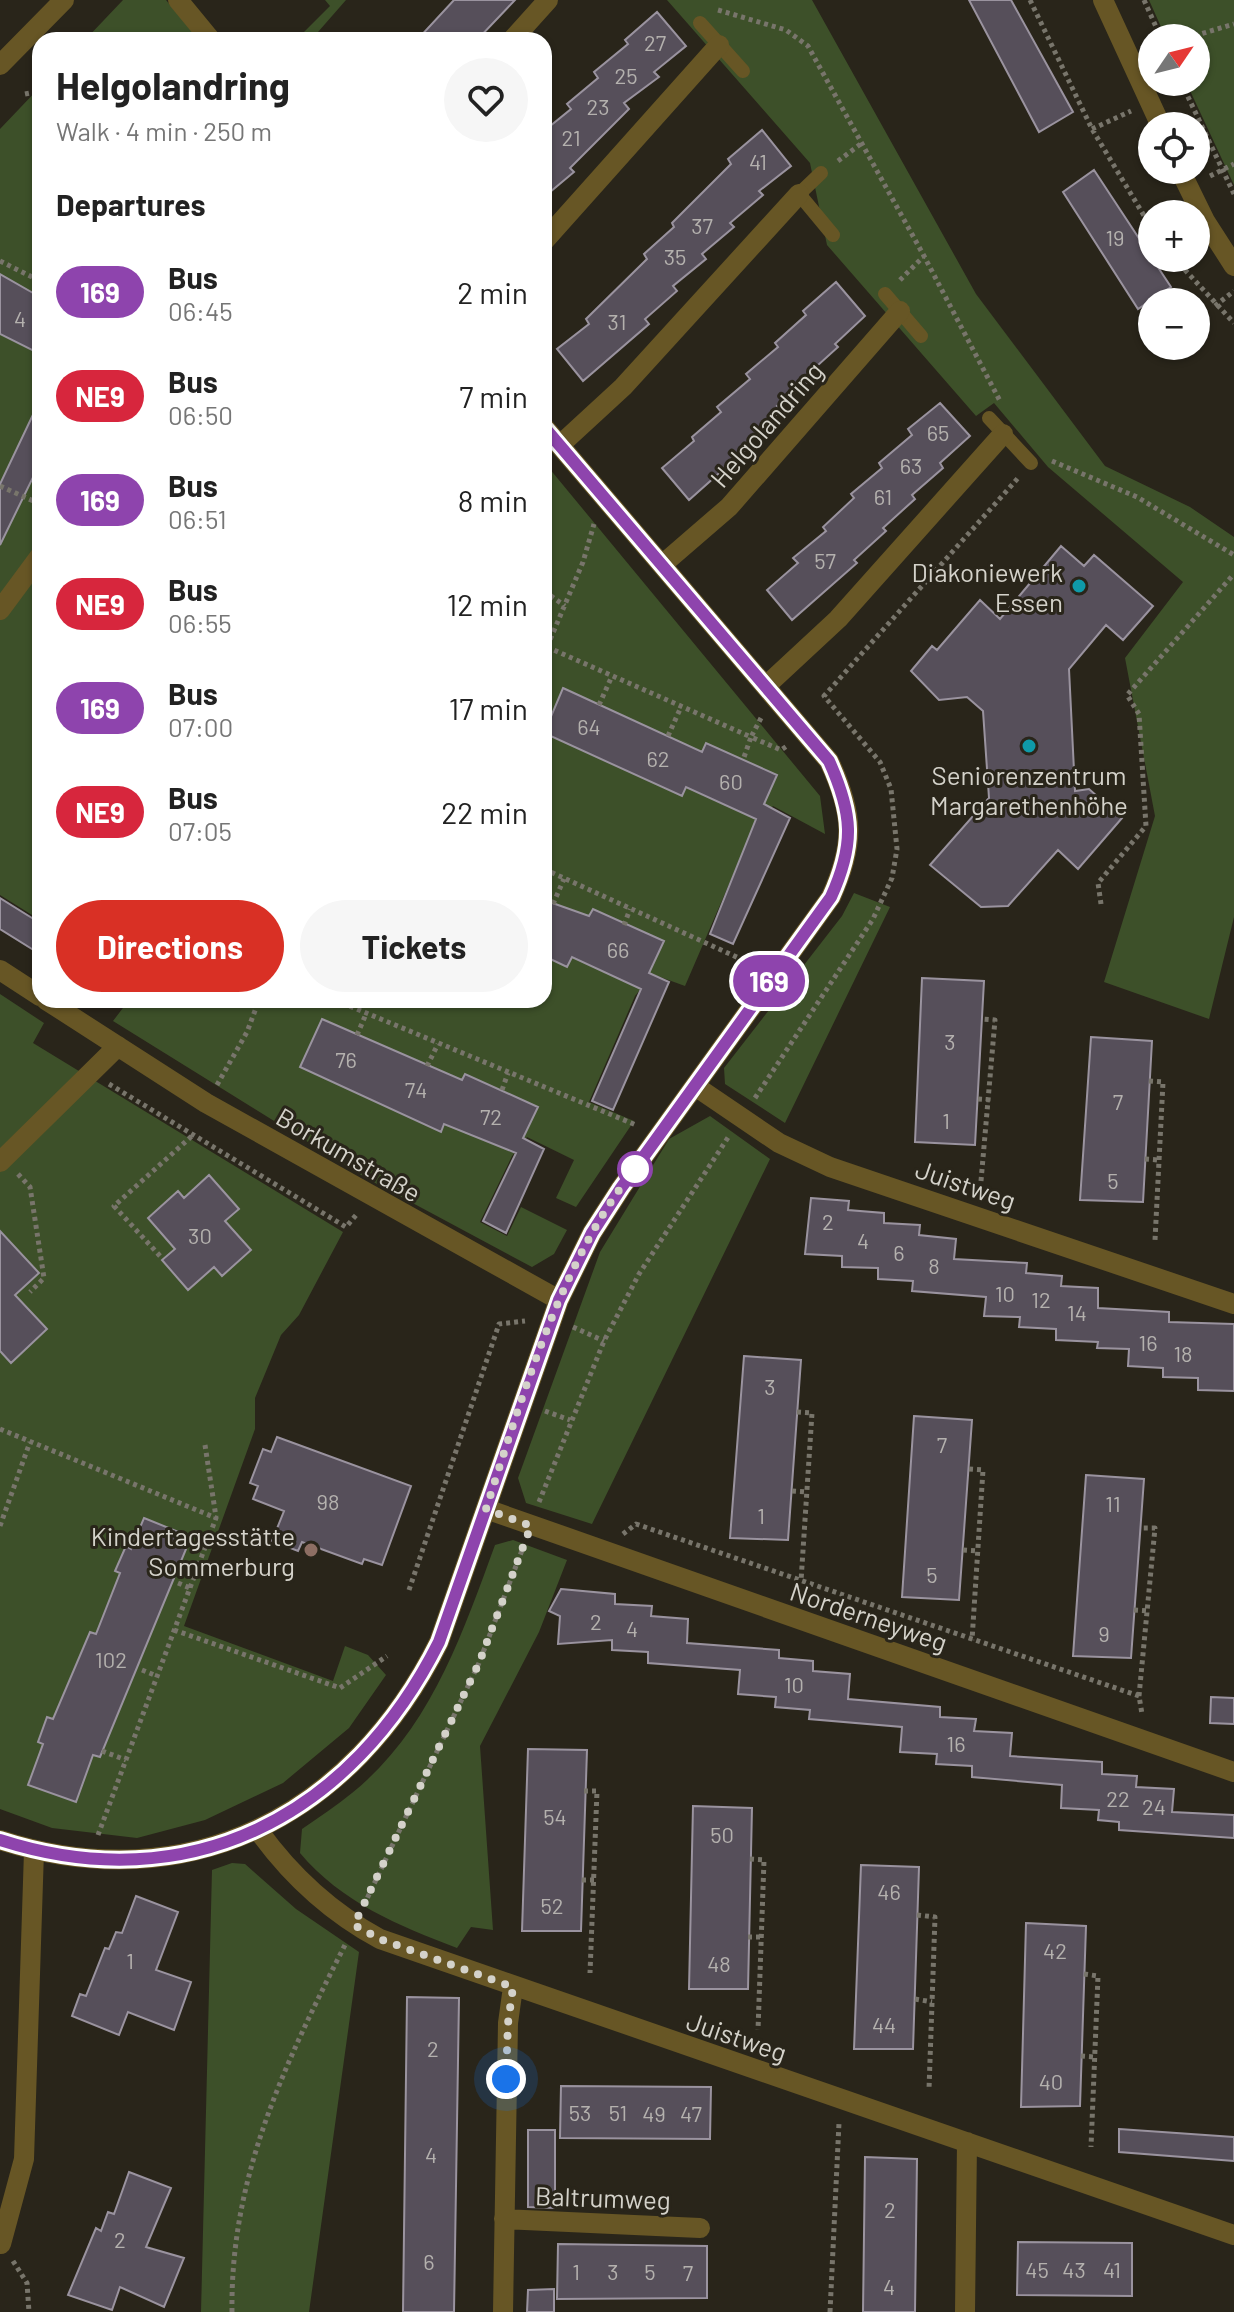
<!DOCTYPE html>
<meta charset="utf-8">
<style>
:root{--surface:#fff;--page:#f6f6f6;--text:#222;--muted:#767676;--accent:#d93025}
body{margin:0;font-family:Barlow,sans-serif;background:var(--page);color:var(--text);height:100vh;display:flex;flex-direction:column;font-size:30px;white-space:nowrap}
*{box-sizing:border-box;margin:0}
p{font-size:26px;color:var(--muted)}
.icon{flex:none;width:44px;height:44px;fill:none;stroke:currentColor;stroke-width:2;stroke-linecap:round;stroke-linejoin:round}
.map{position:relative;flex:1;overflow:hidden}
.panel{position:absolute;left:32px;top:32px;width:520px;height:976px;display:flex;flex-direction:column;background:var(--surface);border-radius:24px;box-shadow:0 2px 6px #0004}
.panel>*{flex:none}
.badge{padding:0 16px;border-radius:26px;font-size:28px;line-height:52px}
.needle{width:52px;rotate:55deg}
.tools{position:absolute;left:1138px;top:24px;display:grid;gap:16px}
.tools a{display:grid;place-items:center;width:72px;height:72px;border-radius:50%;background:var(--surface);box-shadow:0 2px 6px #0004;font-size:40px}
.you{position:absolute;width:40px;height:40px;margin:-20px;border:6px solid #fff;border-radius:50%;background:#1a73e8;box-shadow:0 0 0 12px #1a73e833}
.map>.badge{position:absolute;translate:-50% -50%;box-shadow:0 0 0 4px #fff}
h2{padding:0 24px;font-size:30px;line-height:72px}
.round{display:grid;place-items:center;flex:none;width:84px;height:84px;border-radius:42px;background:var(--page)}
.summary{display:flex;align-items:center;justify-content:space-between;height:136px;padding:0 24px}
h1{font-size:38px;font-weight:700;line-height:60px}
.button{display:flex;gap:16px;margin-top:auto;padding:16px 24px}
.button a{flex:1;height:92px;border-radius:48px;background:var(--accent);color:#fff;font-size:32px;font-weight:700;line-height:92px;text-align:center}
.button a+a{background:var(--page);color:var(--text)}
ul{padding:0;list-style:none}
li{display:flex;align-items:center;gap:24px;height:104px;padding:0 24px}
li div{flex:1}
li b{display:block;font-size:30px}
li em{font-style:normal}
li .badge{min-width:88px;font-weight:700;text-align:center}
.map>svg:first-child{display:block}
.green{fill:#3d5029}
.building{fill:#564f5a;stroke:#9a939f;stroke-width:2}
.lines{fill:none;stroke-linecap:round;stroke-linejoin:round}
.path{stroke:#78756b;stroke-width:5;stroke-dasharray:4 4;stroke-linecap:butt}
.service{stroke:#675625;stroke-width:14}
.minor{stroke:#675625;stroke-width:20}
.tertiary{stroke:#675625;stroke-width:20}
.line-casing{stroke:#fff;stroke-width:18}
.line{stroke:#8e44ad;stroke-width:12}
.walk{stroke:#d4d2ca;stroke-width:8;stroke-dasharray:0 14.4}
.culture-dot{fill:#0f9aa8;stroke:#29251a;stroke-width:3}
.stop-dot{fill:#fff;stroke:#8e44ad;stroke-width:4}
.education-dot{fill:#8d6e63;stroke:#29251a;stroke-width:3}
.labels{text-anchor:middle;dominant-baseline:central;stroke-width:6;stroke-linejoin:round;paint-order:stroke}
.number-label{font-size:22px;fill:#b4b1ae}
.street-label{font-size:26px;fill:#d4d2ca;stroke:#29251a}
.poi-label{font-size:26px;fill:#d4d2ca;stroke:#29251a;text-anchor:end}
</style>
<div class="map">
<svg width="1234" height="2312" viewBox="0 0 1234 2312">
<rect width="100%" height="100%" fill="#29251a"/>
<path class="green" d="M123,0h43l33,40h-114z
M325,0h21l-35,40h-15l34,-34z
M667,0h145l164,294 129,172 85,41 44,30v380l-25,102 -105,-37 51,-166 -30,-158 58,-76 -135,-115 -54,-64 -18,13 -149,-171 -17,-82z
M1149,0h85v185l-48,-103h10v-44h-30z
M40,87v833l-40,-25v-766z
M544,462l276,334 5,38 -52,-28 -18,18 -70,162 -33,-12 -17,22 -46,106 45,19 -58,86 -20,-9 18,-38 -47,-23 -15,19 -32,66 27,14 14,-29 46,23 -13,24 -22,13 -166,-89 -253,-157 16,-21h415z
M854,893l36,14 -105,216 -60,-39 -1,-16 118,-152z
M0,994l44,29 -11,20 310,189 -44,83 -18,20 -26,63v31l-71,197 149,55 12,-35 23,9 18,20 -37,53 -66,55 -78,37 -68,18 -85,-10 -52,-19z
M710,1116l60,43 -178,365 -66,-21 -8,-25 82,-226 69,-113z
M513,1540l54,20 -28,72 -59,114 13,184 -22,-3 -14,21c-58,-22 -116,-46 -157,-95l2,-24c17,-12 34,-23 50,-36 78,-63 110,-158 143,-248z
M232,1863l13,1 51,45 63,43 -50,360h-108l11,-442z"/>
<path class="building" d="M454,0h61l-38,40h-60z
M969,0h42l62,112 -34,20z
M657,12l29,34 -32,26 5,5 -35,26 5,6 -59,59 4,4 -30,25v-66l27,-22 -4,-5 31,-26 -4,-6 34,-28 -3,-4z
M762,130l29,36 -32,25 4,4 -33,28 4,4 -32,27 4,5 -33,27 4,5 -32,28 4,5 -66,57 -26,-32 32,-25 -3,-5 61,-60 -3,-5 30,-27 -2,-4 59,-59 -3,-5z
M1094,170l77,117 -33,22 -75,-117z
M0,274l40,23v57l-40,-20z
M836,282l29,34 -30,28 3,3 -31,28 4,5 -34,26 4,5 -31,27 3,5 -64,57 -27,-32 32,-27 -2,-4 29,-25 -4,-5 33,-28 -4,-5 32,-27 -3,-4 31,-28 -3,-4z
M40,400v63l-40,82v-61z
M940,403l30,33 -30,27 3,5 -31,27 3,4 -32,29 3,3 -32,29 3,3 -65,57 -25,-30 31,-27 -5,-5 33,-27 -3,-4 31,-29 -3,-4 31,-26 -3,-5 33,-28 -4,-6z
M1061,546l23,20 10,-11 59,51 -30,34 -17,-15 -37,44 6,122 14,-2 33,29 -44,51 -20,-19 -50,56 -27,1 -51,-42 59,-67 -6,-87 -16,-14 -28,3 -28,-29 21,-25 5,4 43,-50 20,19z
M563,688l139,64 4,-9 71,32 -13,29 26,14 -57,126 -23,-10 46,-115 -70,-32 -4,9 -138,-63z
M0,898l40,25v31l-40,-25z
M544,900l45,16 4,-7 71,32 -15,32 20,9 -56,128 -21,-9 49,-112 -69,-32 -5,10 -23,-11z
M922,978l62,3 -9,164 -60,-3z
M322,1019l140,61 3,-6 73,33 -15,31 21,11 -38,84 -23,-12 33,-68 -72,-29 -3,8 -141,-65z
M1091,1037l61,4 -9,161 -63,-2z
M209,1175l30,34 -14,12 26,29 -29,26 -8,-9 -26,23 -26,-30 13,-11 -27,-31 30,-27 6,7z
M811,1198l38,3 -1,9 36,3v10l36,2 -1,10 37,4 -2,20 73,4 -1,10 36,3 -1,10 37,2v20l71,4v10l65,2v67l-36,-1v-12l-35,-1v-9l-35,-2 1,-17 -32,-1 1,-6 -42,-2v-11l-37,-2 1,-10 -36,-1 2,-19 -74,-6 1,-10 -35,-2v-11l-36,-1v-11l-37,-2z
M0,1231l39,42 -24,22 32,34 -36,34 -11,-12z
M744,1356l57,4 -13,180 -58,-2z
M914,1416l58,4 -13,180 -57,-3z
M277,1437l134,49 -29,79 -18,-6 -2,5 -60,-22 -4,9 -26,-10 12,-30 -31,-12 5,-13 -8,-3 13,-34 8,3z
M1086,1475l58,4 -13,179 -58,-2z
M144,1518l47,19 -91,220 -7,-2 -17,47 -48,-17 15,-41 -5,-2 9,-25 6,2 37,-87 6,2 24,-61 -5,-2 11,-25 5,3z
M561,1589l54,5v10l37,2 -1,10 37,3 -1,24 92,7v8l34,3v10l37,3 -2,25 92,8v10l36,2 -2,12 38,2 -2,23 92,6v12l35,2 -1,11 38,2 -2,23 62,3v23l-115,-8v-8l-21,-2 1,-10 -38,-2 1,-23 -90,-8v-11l-36,-2 1,-10 -37,-2 2,-25 -93,-8 1,-9 -35,-3 1,-10 -38,-3 2,-24 -92,-7v-11l-36,-2v-10l-54,4 2,-28 -11,-5z
M1211,1697l23,1v26l-24,-1z
M528,1749l59,1 -6,181h-59z
M693,1806l59,2 -4,181h-59z
M861,1865l58,2 -6,182h-59z
M136,1896l42,16 -22,58 35,12 -17,48 -46,-18 -9,23 -47,-19 8,-22 6,2 19,-48 4,1 7,-17 6,1z
M1026,1923l60,3 -6,180 -59,1z
M407,1997l52,1 -5,314h-51z
M561,2086l150,1 -1,52 -150,-1z
M1119,2129l115,8v24l-115,-9z
M528,2130h27v78l-27,-1z
M865,2157l52,2 -2,153h-52z
M129,2172l42,16 -25,59 38,11 -20,49 -44,-20 -8,23 -44,-15 28,-67 5,3 7,-19 6,2z
M1018,2242l114,1v53l-115,-1z
M558,2244l149,2v52l-150,1z
M554,2289v23h-27l1,-22z"/>
<g class="lines">
<path class="path" d="M1030,0l62,129 60,100
M1144,0l17,38
M718,10l68,20 22,16 116,210 76,145
M1187,38l47,-14
M1181,82l53,112
M25,94l15,-3
M1092,129l39,-18
M838,161l24,-18
M1210,176l24,-12
M1174,258l60,65
M0,261l40,20
M900,280l24,-24
M1215,306l19,-15
M1052,461l85,36 97,58
M0,486l40,18
M544,591l21,15
M547,647l204,90 -8,23
M544,654l39,-92 11,-38
M599,705l13,-29
M761,718l-10,19 30,13 6,-4
M668,736l13,-29
M544,869l210,96
M553,904l11,-25
M1101,904l-3,-21 48,-57 -7,-112 -12,-19 107,-121
M624,925l6,-16
M335,1000l301,125
M357,1035l9,-21
M427,1066l11,-22
M1149,1081l14,1 -8,158
M109,1084l237,143 11,-13
M217,1085l30,-53 12,-32
M502,1090l6,-17
M755,1098l118,-179 19,-41 5,-29 -6,-60 -11,-27 -56,-66 195,-219
M978,1099l13,1
M1145,1159l13,1
M18,1174l12,13 14,91 -14,14
M981,1181l14,-161 -13,-1
M160,1256l-46,-50 79,-71
M573,1327l31,14
M545,1411l25,9
M797,1412l15,1 -11,168
M0,1429l216,89 -118,317
M205,1445l11,72
M969,1469l14,1 -11,170
M792,1491l15,1
M539,1502l65,-161 35,-67 90,-138
M0,1526l30,-84
M623,1534l13,-10 503,172 3,18
M963,1550l15,1
M178,1583l12,5
M409,1590l90,-266 26,-3
M1134,1610l14,1
M174,1630l166,58 47,-32
M142,1670l15,6
M1139,1696l16,-168h-15
M102,1751l24,9
M584,1791h13l-7,182
M750,1859l14,1 -6,170
M582,1880h12
M364,1905l115,-242 45,-118
M917,1915l18,2 -6,172
M748,1937h14
M1084,1974l14,2 -7,171
M915,1999l17,3
M1081,2056l13,1
M13,2261l14,22 2,29
M232,2312c-2,-136 54,-251 114,-369
M830,2312l9,-189"/>
<path class="service" d="M700,23l43,48
M821,173l-22,21 34,41
M885,294l36,42
M989,418l42,45"/>
<path class="minor" d="M178,0l33,40
M1103,0l58,126
M512,40l36,-40
M1180,170l25,51 29,45
M544,241l175,-196
M560,445l63,-58 176,-193
M663,564l66,-57 171,-196
M0,610l40,-54
M767,685l71,-66 165,-185
M0,970l40,26
M46,1000l160,103 353,197
M695,1086l84,57 51,24 404,137
M0,1162l118,-116
M486,1509l748,263
M258,1830c33,46 72,82 122,109l854,296
M0,1840c188,61 353,-25 439,-198l120,-342 33,-67 29,-45 210,-291c24,-53 23,-83 -2,-136l-285,-334
M504,2219l196,9
M1,2244l23,-85 10,-308
M503,2312l5,-289 5,-36
M965,2312l2,-170"/>
<path class="tertiary" d="M0,65l64,-65"/>
</g>
<g class="lines">
<defs>
<path id="line" d="M0,1840c189,61 352,-24 439,-198l120,-342 33,-67 29,-45 210,-291c24,-53 22,-83 -2,-136l-285,-334"/>
</defs>
<use href="#line" class="line-casing"/>
<use href="#line" class="line"/>
<path class="walk" d="M506,2079l2,-56 5,-36 -133,-48 -26,-14 125,-262 52,-137 -45,-17c36,-111 75,-249 149,-340"/>
</g>
<g class="culture-dot">
<circle cx="1079" cy="586" r="8"/>
<circle cx="1029" cy="746" r="8"/>
</g>
<circle class="stop-dot" cx="635" cy="1169" r="16"/>
<circle class="education-dot" cx="311" cy="1550" r="8"/>
<g class="labels">
<g class="number-label">
<text x="655" y="42">27</text>
<text x="626" y="75">25</text>
<text x="598" y="106">23</text>
<text x="571" y="137">21</text>
<text x="758" y="161">41</text>
<text x="702" y="225">37</text>
<text x="1115" y="237">19</text>
<text x="675" y="256">35</text>
<text x="20" y="318">4</text>
<text x="617" y="321">31</text>
<text x="938" y="432">65</text>
<text x="911" y="465">63</text>
<text x="883" y="496">61</text>
<text x="825" y="560">57</text>
<text x="589" y="726">64</text>
<text x="658" y="758">62</text>
<text x="731" y="781">60</text>
<text x="618" y="949">66</text>
<text x="950" y="1041">3</text>
<text x="346" y="1059">76</text>
<text x="416" y="1089">74</text>
<text x="1118" y="1101">7</text>
<text x="491" y="1116">72</text>
<text x="946" y="1120">1</text>
<text x="1113" y="1180">5</text>
<text x="828" y="1221">2</text>
<text x="200" y="1235">30</text>
<text x="863" y="1240">4</text>
<text x="899" y="1252">6</text>
<text x="934" y="1265">8</text>
<text x="1005" y="1293">10</text>
<text x="1041" y="1299">12</text>
<text x="1077" y="1312">14</text>
<text x="1148" y="1342">16</text>
<text x="1183" y="1353">18</text>
<text x="770" y="1386">3</text>
<text x="942" y="1444">7</text>
<text x="328" y="1501">98</text>
<text x="1113" y="1503">11</text>
<text x="761" y="1515">1</text>
<text x="932" y="1574">5</text>
<text x="596" y="1621">2</text>
<text x="632" y="1628">4</text>
<text x="1104" y="1633">9</text>
<text x="111" y="1659">102</text>
<text x="794" y="1684">10</text>
<text x="956" y="1743">16</text>
<text x="1118" y="1798">22</text>
<text x="1154" y="1806">24</text>
<text x="555" y="1816">54</text>
<text x="722" y="1834">50</text>
<text x="889" y="1891">46</text>
<text x="552" y="1905">52</text>
<text x="1055" y="1950">42</text>
<text x="130" y="1960">1</text>
<text x="719" y="1963">48</text>
<text x="884" y="2024">44</text>
<text x="433" y="2048">2</text>
<text x="1051" y="2081">40</text>
<text x="580" y="2112">53</text>
<text x="618" y="2112">51</text>
<text x="654" y="2113">49</text>
<text x="691" y="2113">47</text>
<text x="431" y="2154">4</text>
<text x="890" y="2209">2</text>
<text x="120" y="2239">2</text>
<text x="429" y="2261">6</text>
<text x="1037" y="2269">45</text>
<text x="1074" y="2269">43</text>
<text x="1112" y="2269">41</text>
<text x="576" y="2271">1</text>
<text x="613" y="2271">3</text>
<text x="650" y="2271">5</text>
<text x="688" y="2272">7</text>
<text x="889" y="2286">4</text>
</g>
<g class="street-label">
<text transform="translate(766 424) rotate(-49)">Helgolandring</text>
<text transform="translate(349 1154) rotate(30)">Borkumstraße</text>
<text transform="translate(966 1184) rotate(19)">Juistweg</text>
<text transform="translate(869 1616) rotate(19)">Norderneyweg</text>
<text transform="translate(737 2036) rotate(19)">Juistweg</text>
<text transform="translate(603 2197) rotate(2)">Baltrumweg</text>
</g>
<g class="poi-label">
<text x="1063" y="571">Diakoniewerk<tspan x="1063" dy="30">Essen</tspan></text>
<text x="1029" y="774" text-anchor="middle">Seniorenzentrum<tspan x="1029" dy="30">Margarethenhöhe</tspan></text>
<text x="295" y="1535">Kindertagesstätte<tspan x="295" dy="30">Sommerburg</tspan></text>
</g>
</g>
</svg>
<div class="tools">
<a><svg class="needle" viewBox="-14 -14 28 28"><path d="M0-13l5 13h-10z" fill="#e53935"/><path d="M0 13l5-13h-10z" fill="#767676"/></svg></a>
<a><svg class="icon" aria-label="locate" viewBox="0 0 24 24"><circle cx="12" cy="12" r="6"/><path d="M12 2v4M12 18v4M2 12h4M18 12h4"/></svg></a>
<a>+</a>
<a>−</a>
</div>
<div class="you" style="left:506px;top:2079px"></div>
<b class="badge" style="left:769px;top:981px;background:#8e44ad;color:#fff">169</b>
<section class="panel">
<div class="summary"><div><h1>Helgolandring</h1><p>Walk · 4 min · 250 m</p></div><a class="round"><svg class="icon" aria-label="heart" viewBox="0 0 24 24"><path d="M12 20l-8-8c-3-5 5-10 8-4 3-6 11-1 8 4z"/></svg></a></div>
<h2>Departures</h2>
<ul>
<li><span class="badge" style="background:#8e44ad;color:#fff">169</span><div><b>Bus</b><p>06:45</p></div><em>2 min</em></li>
<li><span class="badge" style="background:#d7263d;color:#fff">NE9</span><div><b>Bus</b><p>06:50</p></div><em>7 min</em></li>
<li><span class="badge" style="background:#8e44ad;color:#fff">169</span><div><b>Bus</b><p>06:51</p></div><em>8 min</em></li>
<li><span class="badge" style="background:#d7263d;color:#fff">NE9</span><div><b>Bus</b><p>06:55</p></div><em>12 min</em></li>
<li><span class="badge" style="background:#8e44ad;color:#fff">169</span><div><b>Bus</b><p>07:00</p></div><em>17 min</em></li>
<li><span class="badge" style="background:#d7263d;color:#fff">NE9</span><div><b>Bus</b><p>07:05</p></div><em>22 min</em></li>
</ul>
<div class="button"><a>Directions</a><a>Tickets</a></div>
</section>
</div>
